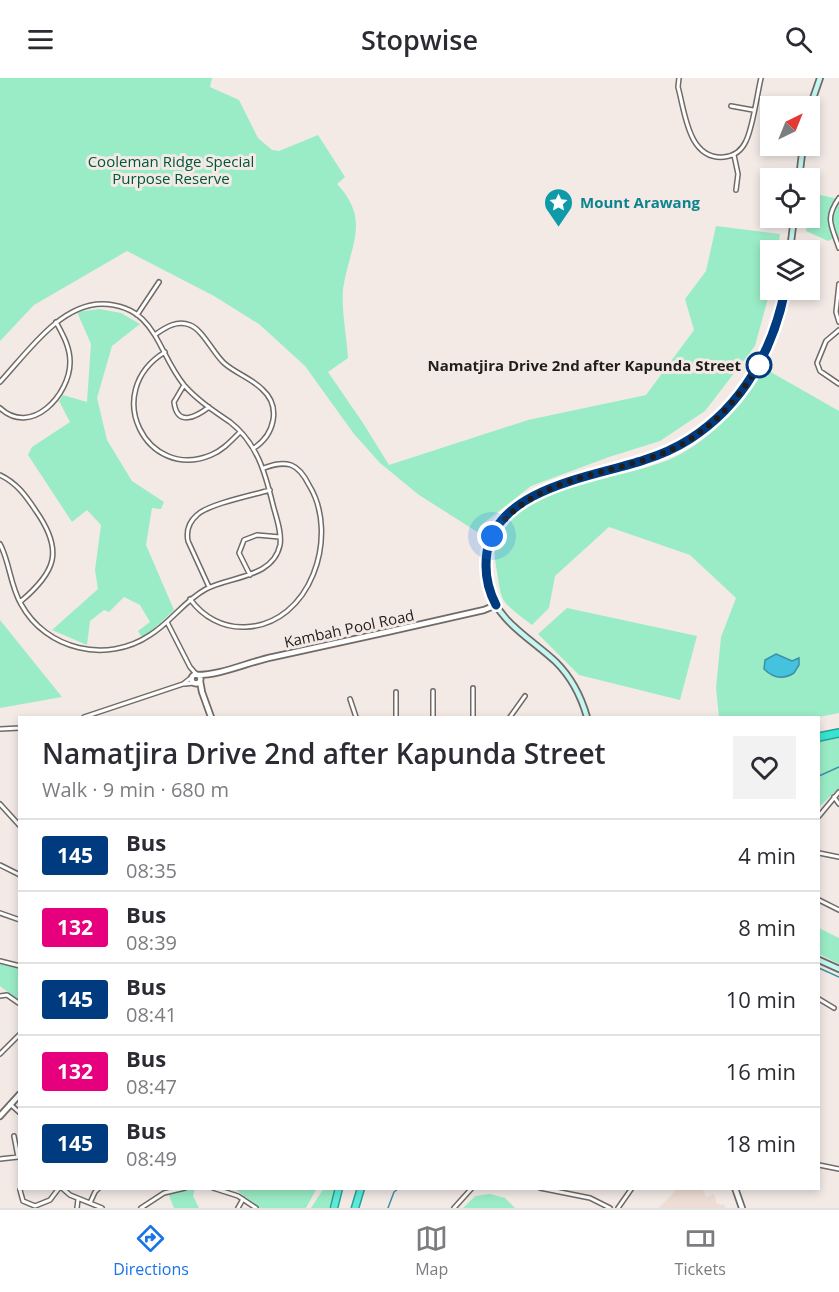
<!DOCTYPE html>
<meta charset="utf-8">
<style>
:root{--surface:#fff;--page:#f2f2f3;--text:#2b2b33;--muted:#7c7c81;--line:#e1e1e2;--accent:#1a73e8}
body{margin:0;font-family:"Open Sans",sans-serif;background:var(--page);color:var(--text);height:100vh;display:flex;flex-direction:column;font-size:22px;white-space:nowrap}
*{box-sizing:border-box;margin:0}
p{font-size:20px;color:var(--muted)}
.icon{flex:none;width:33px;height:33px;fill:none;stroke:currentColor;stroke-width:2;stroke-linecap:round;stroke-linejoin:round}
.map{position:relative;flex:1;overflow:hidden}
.side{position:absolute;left:18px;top:638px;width:802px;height:474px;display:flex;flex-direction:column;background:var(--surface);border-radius:0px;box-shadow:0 3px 9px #0003}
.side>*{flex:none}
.badge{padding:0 12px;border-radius:4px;font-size:21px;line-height:39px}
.needle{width:39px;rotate:43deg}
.buttons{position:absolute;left:760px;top:18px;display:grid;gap:12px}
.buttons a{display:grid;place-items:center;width:60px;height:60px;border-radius:0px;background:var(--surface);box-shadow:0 3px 9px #0003;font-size:30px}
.you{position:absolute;width:30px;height:30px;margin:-15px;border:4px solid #fff;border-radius:50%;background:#1a73e8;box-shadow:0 0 0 9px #1a73e833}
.map>.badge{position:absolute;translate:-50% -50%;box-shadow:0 0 0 3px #fff}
.round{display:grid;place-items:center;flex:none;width:63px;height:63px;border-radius:0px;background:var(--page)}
.summary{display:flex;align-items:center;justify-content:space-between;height:102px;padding:0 24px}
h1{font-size:28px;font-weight:600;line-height:45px}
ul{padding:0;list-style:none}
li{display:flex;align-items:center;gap:18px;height:72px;padding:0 24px;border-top:2px solid var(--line)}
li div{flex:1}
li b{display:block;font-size:22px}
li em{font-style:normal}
li .badge{min-width:66px;font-weight:700;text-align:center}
header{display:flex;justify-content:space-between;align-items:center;height:78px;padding:0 24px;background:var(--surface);font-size:27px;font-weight:600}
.tab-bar{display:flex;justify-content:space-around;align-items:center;height:84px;border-top:2px solid var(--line);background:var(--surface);font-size:16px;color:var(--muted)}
.tab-bar a{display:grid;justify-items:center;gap:3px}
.tab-bar .current{color:var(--accent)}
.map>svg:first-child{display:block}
.built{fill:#edddd4}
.green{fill:#9aecc6}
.water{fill:#45c3de;stroke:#3a92a4;stroke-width:1.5}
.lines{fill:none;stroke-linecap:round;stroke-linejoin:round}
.stream{stroke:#3a92a4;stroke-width:1.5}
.minor-casing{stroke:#716a66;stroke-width:6}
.tertiary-casing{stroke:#716a66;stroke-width:8}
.secondary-casing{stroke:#716a66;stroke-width:8}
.trunk-casing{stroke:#2da092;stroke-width:9}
.motorway-casing{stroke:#2da092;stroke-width:10}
.minor{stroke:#fff;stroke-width:3}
.tertiary{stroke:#fff;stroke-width:4.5}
.secondary{stroke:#c2f8f1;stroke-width:4.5}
.trunk{stroke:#5cebda;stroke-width:6}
.motorway{stroke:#34e6d1;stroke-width:7}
.line-casing{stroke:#fff;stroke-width:14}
.line{stroke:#003b80;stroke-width:9}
.walk{stroke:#211e1c;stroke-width:6;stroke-dasharray:0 10.8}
.stop-dot{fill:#fff;stroke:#003b80;stroke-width:3}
.labels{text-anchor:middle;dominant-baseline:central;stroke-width:6;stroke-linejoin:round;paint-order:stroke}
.park-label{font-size:15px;fill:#00563b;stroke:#f3eae6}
.culture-label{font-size:15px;font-weight:bold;fill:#0d838f;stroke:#f3eae6;text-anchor:start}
.stop-label{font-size:15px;font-weight:bold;fill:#211e1c;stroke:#f3eae6;text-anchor:end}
.street-label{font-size:15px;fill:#211e1c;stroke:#f3eae6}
</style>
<header><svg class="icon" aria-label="menu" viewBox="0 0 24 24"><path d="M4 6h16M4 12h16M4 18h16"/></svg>Stopwise<svg class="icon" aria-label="search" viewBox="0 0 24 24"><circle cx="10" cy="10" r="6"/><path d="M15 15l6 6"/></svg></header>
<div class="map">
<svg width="839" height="1130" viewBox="0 0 839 1130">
<rect width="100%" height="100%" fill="#f3eae6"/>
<path class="built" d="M678,1110h24l4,9 8,-3 3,10 7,1 1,3h-66z"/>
<path class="green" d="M0,0h212l-2,9 29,13 19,38 14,12 7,1 39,-16 27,42 -8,7c35,37 12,63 6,105 -2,19 4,49 5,69l-20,14 35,51 26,42 139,-45 118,-25 48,-65 -9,-31 21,-28 10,-45 64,8 -2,16h-7v37l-16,59 -50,65 -45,30 -51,16 -78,29 -51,40 -1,7 -60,-38 -39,-32 -26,-29 -49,-68 -46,-42 -45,-28 -87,-45 -93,54 -34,36z
M810,115l29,6v40l-1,-3 -10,5 -22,-10 1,-13h3z
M99,231l22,4 19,11 -28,22 -15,52 10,42 25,41 32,21 -3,7 -9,-1 -6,37 28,65 -31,29 -5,-8 12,-9 -10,-17 -16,-8 -15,15 -5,-2 -14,11 -3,24 -35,-15 46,-41 -3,-19 6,-45 -14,-15 -15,12 -44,-67 4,-8 38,-25 -11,-21 4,-6 24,7 4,-58 -14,-32z
M762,289l77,44v302l-20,4h-100l-3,-29 5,-51 15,-39 -46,-43 -81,-28 -54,49 -6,32 -17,17c-9,-7 -21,-15 -28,-24 -5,-8 -6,-26 -8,-35 -16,-79 132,-85 179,-109 42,-21 62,-52 87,-90z
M567,530l130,28 -17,64 -101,-25 -41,-41z
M0,542l62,77 -62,11z
M839,660v50l-20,19v-65z
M819,850l20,10v26l-20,-10z
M0,884l19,6v33l-19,-15z
M166,1110h29l-2,8 6,12h-25z
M234,1110h83l-11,20h-46z
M324,1110h12l-7,20h-18z
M490,1116l15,4 10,10h-52l12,-12z"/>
<path class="water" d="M776,576l16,7 7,-3v7l-5,8c-11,7 -21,5 -30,-4l1,-9z"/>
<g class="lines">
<path class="stream" d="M819,698l20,-9
M819,890l20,9
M388,1130l6,-16 5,-4"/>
<defs>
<path id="minor" d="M679,0l-1,9c7,25 10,73 46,70 10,-1 18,-7 22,-16 7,-14 11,-46 15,-63
M731,28l22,4
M734,77l4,19 -2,16
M839,120c-15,21 -7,28 0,50
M839,206l-3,28 3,10
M137,237l22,-33
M839,252l-13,11 -9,22 3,8 19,13
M156,256c10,-7 21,-14 34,-9 13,5 23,28 34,38 11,10 27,15 38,26 20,18 12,46 -8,59
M165,274c-65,40 -18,130 46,103 12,-5 20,-14 29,-23
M0,304c27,-29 60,-78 102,-78 54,1 55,48 82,81 13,15 30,26 46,37 27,21 35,50 43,83 3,12 9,27 7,40 -7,33 -49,31 -74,44 -22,12 -35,33 -56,46 -43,29 -104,15 -129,-31 -11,-19 -11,-41 -21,-60
M184,307l-10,17c3,25 22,15 35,5
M0,330c31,29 70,-13 70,-46 0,-15 -7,-27 -14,-40
M0,397c17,8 26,21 36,36 28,40 20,61 -16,91
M250,497l-11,-22 5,-13 13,-5 23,2
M209,509l-21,-46c-2,-10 1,-19 9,-26 11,-11 56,-20 73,-25
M190,521c13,18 33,29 55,28 66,-2 95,-92 64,-142 -4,-8 -10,-17 -18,-20 -10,-3 -19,0 -27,3
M167,544l23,45 7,8
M185,606l9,-1
M473,610v29
M433,613v26
M396,614v25
M350,621l6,18
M84,639l99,-33 9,-7
M510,639l15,-21
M0,651l20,-1
M834,719l5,7
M0,726l20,22
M819,738l20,-24
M819,775l20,4
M0,787l20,10
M819,822l20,10
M0,835l20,7
M0,883l20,5
M0,918l7,-1 13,9
M819,921l15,9
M0,976l20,-20
M10,1026l10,9
M14,1058l4,21
M0,1081l18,-2
M819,1087l20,4
M62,1110l8,7 32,13
M213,1110l25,8 18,12
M540,1110l50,10 20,10
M20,1112l3,11 12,5 15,-6 9,-12
M90,1125l5,-11 4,-4
M77,1130l1,-9
M141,1130l23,-15 21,-5
M238,1130l5,-9
M454,1130l18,-20
M618,1130l14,-20"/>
<path id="tertiary" d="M191.5 601a4.5 4.5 0 1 1 9 0a4.5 4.5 0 1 1-9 0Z
M197,597c25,0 51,-13 76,-18 70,-15 141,-31 211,-47l12,-5
M200,603l2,11 9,25
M0,1038l20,-22
M735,1110l7,20"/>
<path id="secondary" d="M810,29l10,-29
M799,100l4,-32
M790,172l4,-32
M587,639c-6,-21 -15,-39 -31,-55 -24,-23 -60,-41 -68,-76 -27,-108 143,-108 202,-147 53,-35 82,-89 95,-149
M819,882l20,9"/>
<path id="trunk" d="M334,1130l5,-20
M355,1130l6,-20"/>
<path id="motorway" d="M819,659l20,-4"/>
</defs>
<use href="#minor" class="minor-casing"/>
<use href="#tertiary" class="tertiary-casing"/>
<use href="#secondary" class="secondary-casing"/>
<use href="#trunk" class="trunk-casing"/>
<use href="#motorway" class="motorway-casing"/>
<use href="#minor" class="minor"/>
<use href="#tertiary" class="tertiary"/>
<use href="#secondary" class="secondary"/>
<use href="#trunk" class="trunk"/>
<use href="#motorway" class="motorway"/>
</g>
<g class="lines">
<defs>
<path id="line" d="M496,527c-9,-17 -12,-33 -9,-53 11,-65 107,-75 157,-92 16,-5 32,-12 46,-21 53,-34 83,-89 95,-149"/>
</defs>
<use href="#line" class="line-casing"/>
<use href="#line" class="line"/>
<path class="walk" d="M492,458c38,-60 115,-59 174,-84 40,-17 71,-50 93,-87"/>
</g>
<defs>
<symbol id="sight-pin" viewBox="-11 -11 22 30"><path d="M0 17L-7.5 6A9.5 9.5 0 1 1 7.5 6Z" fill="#0f9aa8" stroke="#f3eae6"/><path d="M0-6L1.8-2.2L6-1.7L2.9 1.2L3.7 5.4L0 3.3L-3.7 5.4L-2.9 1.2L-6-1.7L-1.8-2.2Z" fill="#fff"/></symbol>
</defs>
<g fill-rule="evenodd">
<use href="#sight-pin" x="542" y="108" width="33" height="45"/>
</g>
<circle class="stop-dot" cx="759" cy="287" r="12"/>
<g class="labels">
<g class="park-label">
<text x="171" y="83">Cooleman Ridge Special<tspan x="171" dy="17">Purpose Reserve</tspan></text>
</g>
<g class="culture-label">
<text x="580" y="124">Mount Arawang</text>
</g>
<g class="stop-label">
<text x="741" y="287">Namatjira Drive 2nd after Kapunda Street</text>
</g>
<g class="street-label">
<text transform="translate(349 550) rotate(-12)">Kambah Pool Road</text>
</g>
</g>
</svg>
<div class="buttons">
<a><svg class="needle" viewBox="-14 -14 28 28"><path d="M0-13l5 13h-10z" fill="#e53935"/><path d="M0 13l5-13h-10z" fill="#7c7c81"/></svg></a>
<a><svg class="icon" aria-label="locate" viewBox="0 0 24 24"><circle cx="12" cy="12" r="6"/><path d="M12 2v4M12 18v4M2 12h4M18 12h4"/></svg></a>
<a><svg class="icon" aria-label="layers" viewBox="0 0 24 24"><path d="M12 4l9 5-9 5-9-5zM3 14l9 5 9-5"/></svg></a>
</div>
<div class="you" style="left:492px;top:458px"></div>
<section class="side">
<div class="summary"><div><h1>Namatjira Drive 2nd after Kapunda Street</h1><p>Walk · 9 min · 680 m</p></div><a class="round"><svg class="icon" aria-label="heart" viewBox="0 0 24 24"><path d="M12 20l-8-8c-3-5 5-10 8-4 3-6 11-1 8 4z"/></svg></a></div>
<ul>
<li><span class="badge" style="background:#003b80;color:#fff">145</span><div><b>Bus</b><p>08:35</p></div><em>4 min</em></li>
<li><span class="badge" style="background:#e6007e;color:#fff">132</span><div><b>Bus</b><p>08:39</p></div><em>8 min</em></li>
<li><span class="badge" style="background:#003b80;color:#fff">145</span><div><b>Bus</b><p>08:41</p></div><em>10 min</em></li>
<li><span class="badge" style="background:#e6007e;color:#fff">132</span><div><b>Bus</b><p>08:47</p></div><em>16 min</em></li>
<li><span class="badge" style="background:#003b80;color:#fff">145</span><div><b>Bus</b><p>08:49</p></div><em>18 min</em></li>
</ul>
</section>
</div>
<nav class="tab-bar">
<a class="current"><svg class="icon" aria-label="directions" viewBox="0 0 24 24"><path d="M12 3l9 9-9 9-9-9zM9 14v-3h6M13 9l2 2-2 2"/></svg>Directions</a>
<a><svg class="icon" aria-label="map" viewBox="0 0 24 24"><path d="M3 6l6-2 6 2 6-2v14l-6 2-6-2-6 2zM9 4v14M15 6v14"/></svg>Map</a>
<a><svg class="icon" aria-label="tickets" viewBox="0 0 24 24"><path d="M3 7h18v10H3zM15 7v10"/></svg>Tickets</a>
</nav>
